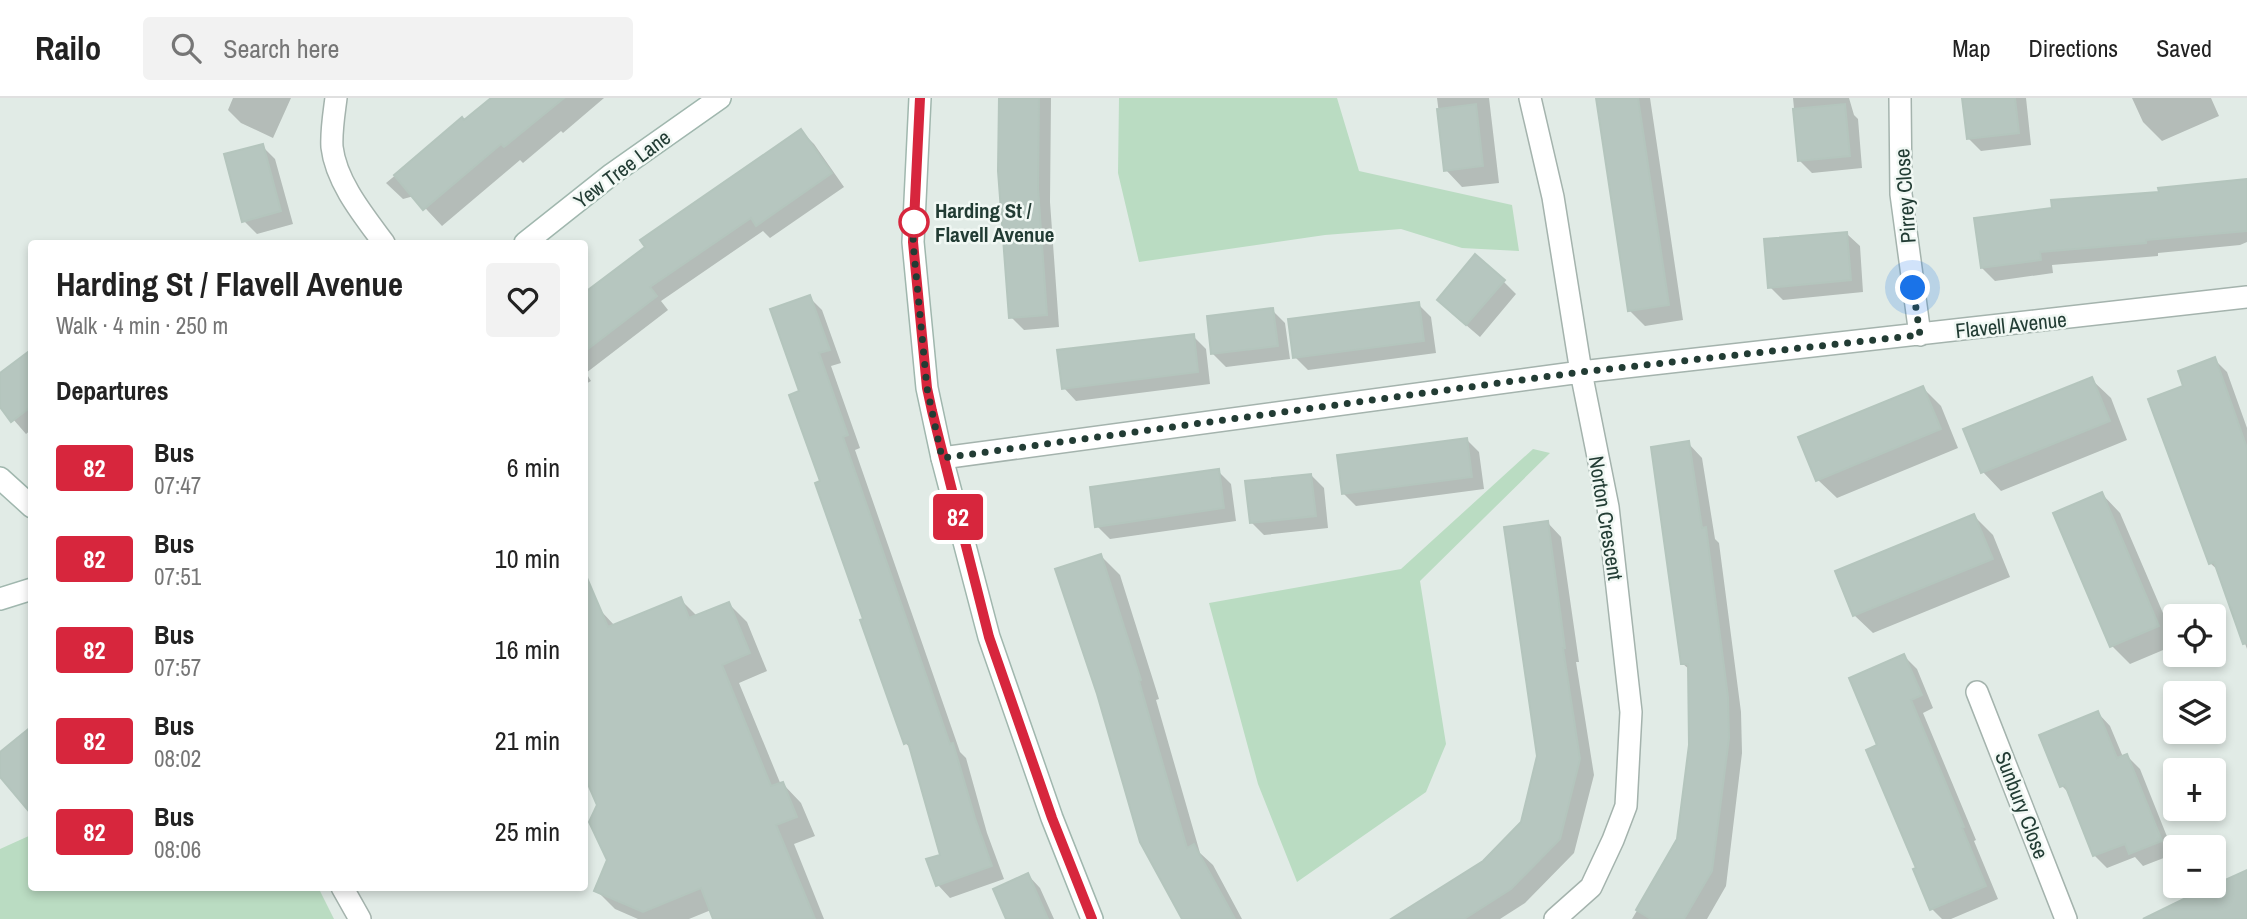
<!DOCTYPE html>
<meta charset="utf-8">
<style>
:root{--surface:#fff;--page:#f2f2f2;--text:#222;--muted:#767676;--line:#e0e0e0}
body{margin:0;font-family:"Archivo Narrow",sans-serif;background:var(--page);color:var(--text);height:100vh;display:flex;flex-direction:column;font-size:26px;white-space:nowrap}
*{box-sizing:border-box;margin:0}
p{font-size:23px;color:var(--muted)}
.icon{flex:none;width:38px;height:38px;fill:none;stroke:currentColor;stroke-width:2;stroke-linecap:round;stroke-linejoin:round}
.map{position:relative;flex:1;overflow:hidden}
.drawer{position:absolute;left:28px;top:142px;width:560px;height:651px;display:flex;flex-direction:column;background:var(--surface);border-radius:7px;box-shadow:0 4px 10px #0003}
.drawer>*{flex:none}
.badge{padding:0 14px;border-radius:5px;font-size:24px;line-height:46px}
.buttons{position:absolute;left:2163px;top:506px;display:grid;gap:14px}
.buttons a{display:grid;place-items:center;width:63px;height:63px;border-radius:7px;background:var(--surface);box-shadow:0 4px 10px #0003;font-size:35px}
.you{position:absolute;width:35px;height:35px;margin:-18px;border:5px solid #fff;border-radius:50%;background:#1a73e8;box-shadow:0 0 0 10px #1a73e833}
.map>.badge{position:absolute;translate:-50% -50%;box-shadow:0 0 0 4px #fff}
h2{padding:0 28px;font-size:26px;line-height:63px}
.round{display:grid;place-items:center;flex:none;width:74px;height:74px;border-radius:7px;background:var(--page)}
.summary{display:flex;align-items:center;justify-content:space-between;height:119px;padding:0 28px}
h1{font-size:33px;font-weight:800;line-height:52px}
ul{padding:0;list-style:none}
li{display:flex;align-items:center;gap:21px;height:91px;padding:0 28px}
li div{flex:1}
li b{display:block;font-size:26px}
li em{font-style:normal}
li .badge{min-width:77px;font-weight:700;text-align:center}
header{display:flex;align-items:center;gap:42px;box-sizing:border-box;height:98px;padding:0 35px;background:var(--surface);border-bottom:2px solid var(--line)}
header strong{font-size:33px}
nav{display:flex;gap:38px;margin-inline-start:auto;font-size:24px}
.search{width:490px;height:63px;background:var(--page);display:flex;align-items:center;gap:18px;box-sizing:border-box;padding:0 24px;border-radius:7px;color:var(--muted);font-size:26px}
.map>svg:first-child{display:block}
.green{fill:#badcc2}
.shadow{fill:#0003}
.building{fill:#b6c6bf;stroke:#b4c5bd;stroke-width:2}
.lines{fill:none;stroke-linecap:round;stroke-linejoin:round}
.street-casing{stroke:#a4b3ad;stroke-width:24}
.secondary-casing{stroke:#a0b7ae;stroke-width:24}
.street{stroke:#fff;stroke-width:21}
.secondary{stroke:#fff;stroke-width:21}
.line-casing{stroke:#fff;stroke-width:16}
.line{stroke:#d7263d;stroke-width:10}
.walk{stroke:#223c34;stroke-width:7;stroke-dasharray:0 12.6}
.stop-dot{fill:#fff;stroke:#d7263d;stroke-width:3.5}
.labels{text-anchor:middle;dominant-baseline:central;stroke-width:5;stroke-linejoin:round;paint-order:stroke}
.street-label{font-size:21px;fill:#223c34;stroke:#f1f8f4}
.stop-label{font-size:21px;font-weight:bold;fill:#223c34;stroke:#f1f8f4;text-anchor:start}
</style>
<header>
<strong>Railo</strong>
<div class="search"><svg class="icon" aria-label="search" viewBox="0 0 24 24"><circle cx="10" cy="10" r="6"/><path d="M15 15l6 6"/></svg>Search here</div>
<nav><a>Map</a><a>Directions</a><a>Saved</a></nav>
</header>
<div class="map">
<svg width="2247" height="821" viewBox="0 0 2247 821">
<rect width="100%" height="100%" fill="#e1ebe6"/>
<path class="green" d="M1119,0h218l22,73 153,34 7,46 -57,-3 -61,-19 -76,6 -186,27 -21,-89z
M1533,351l17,4 -130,128 26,163 -20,48 -129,90 -39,-98 -49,-181 192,-34z
M31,737l1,52h286l16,32h-334v-70z"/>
<path class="shadow" d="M233,0h58l-18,40 -32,-15 -13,-13z
M494,0h110l-41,35 -2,-2 -38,32 -3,-3 -78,66 -28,-30 -11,3 -17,-16 76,-63 2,2z
M1001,0h50l-1,104 9,125 -35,3 -13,-13z
M1437,0h52l10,85 -37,4 -16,-17z
M1597,0h53l33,222 -38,6 -15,-15z
M1793,0h56l5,17 4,4 4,49 -50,5 -13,-13z
M1964,0h62l5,47 -50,6 -13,-13z
M2132,0h79l8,18 -57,25 -19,-19z
M801,33l13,13 30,43 -74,51 -7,-7 -102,70 7,9 -82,63 5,8 -7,4v-89z
M262,48l13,13 18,65 -36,10 -13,-13z
M2247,81v63l-7,3 -82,8v3l-106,9 1,8 -58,8 -13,-13 72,-58z
M1847,136l13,12 3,46 -80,8 -13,-13z
M1503,183l13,13 -36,43 -28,-24z
M809,199l13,13 19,53 -10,3 29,82 -5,2 105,302 6,6 21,75 17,46 -54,19 -12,-13 4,-29 -30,-107 -7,-6 -83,-261 -20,-90z
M1418,206l13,13 5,36 -128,17 -13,-13z
M1272,212l13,13 5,36 -64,8 -13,-13z
M1193,238l13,13 4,35 -134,17 -12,-13z
M2214,261l13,13 20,56v221l-28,-78 -9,-8 -25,-176z
M32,266v65l-6,5 -26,-30v-29z
M2092,282l19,18 16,42 -126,51 -18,-19 -17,-42z
M1923,290l18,18 17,42 -121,50 -19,-18z
M1466,341l13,13 5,37 -128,17 -13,-13z
M1688,345l14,15 13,81 4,4 22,169 1,41 -16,133 -19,33h-75l47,-79 12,-95 -1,-75 -7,-6z
M1218,373l13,13 5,37 -126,18 -13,-13z
M1311,377l13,13 4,40 -64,7 -13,-13z
M2102,396l18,19 55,128v4l-45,19 -18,-18z
M1974,418l19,19 17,42 -137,56 -19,-18z
M1547,424l14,15 18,125h-3l18,113 -20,78 -49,50 -25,16h-105l90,-57 38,-40 16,-66z
M1101,458l19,19 39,124 -3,1 44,153 13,12 29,54h-58z
M680,501l18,18 31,-13 18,18 20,49 -28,12 42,102 2,-1 18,19 14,33 -21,8 30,75h-109l-4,-9 -22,9h-51l-23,-10 -19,-19 13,-30 -8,-249 14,15z
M1904,558l13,13 16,39 -10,5 53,127 -2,1 24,58 -47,20h-9l-10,-10 -53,-163z
M2098,615l12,13 13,31 4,-1 13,13 34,85 -31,12 -8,-9 -28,11 -13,-13 -23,-60 -9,-9z
M1028,777l12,13 14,31h-46z"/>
<path class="building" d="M491,0h73l-60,49 -3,-3 -78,66 -29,-35 68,-58 2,3z
M999,0h40l-1,90 9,127 -38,3 -11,-147z
M1596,0h42l31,207 -41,6z
M1962,0h53l4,35 -52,6z
M1476,6l7,62 -39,5 -7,-62z
M1845,6l5,52 -52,5 -5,-52z
M801,31l31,44 -76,53 -5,-8 -101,69 7,9 -73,56v-59l61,-46 -5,-7z
M263,46l18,67 -39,11 -18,-68z
M2247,81v52l-101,9v3l-106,9 1,8 -60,8 -7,-50 78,-10 -1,-8 108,-8 -1,-4z
M1847,134l4,48 -83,8 -4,-49z
M1475,156l30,26 -39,45 -29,-25z
M810,197l20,55 -11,3 29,82 -5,2 107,307 3,-1 22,75 17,48 -56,20 -10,-27 14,-4 -32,-113 -4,2 -44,-124 3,-1 -48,-136 5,-2 -31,-86 10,-4 -29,-82z
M1419,204l5,39 -131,17 -5,-39z
M1273,210l5,38 -67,8 -4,-38z
M1194,236l4,38 -136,17 -5,-39z
M32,251v57l-21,16 -11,-15v-34z
M2215,259l32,91v195l-4,1 -29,-82 -5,2 -61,-165 35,-13 -5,-15z
M2092,279l18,44 -129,52 -18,-44z
M1923,288l18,43 -125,52 -18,-44z
M1467,340l5,39 -130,17 -5,-39z
M1689,343l13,87 4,-1 22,170 1,41 -17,133 -28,48h-33l-15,-9 41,-71 12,-94 -1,-81h-7l-30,-217z
M1219,371l5,39 -129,19 -5,-40z
M1311,376l5,42 -66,7 -5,-42z
M2102,394l57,134 -49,21 -57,-134z
M1974,416l19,45 -140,57 -18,-45z
M1548,423l17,127h-2l17,111 -20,80 -49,50 -47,30h-73l92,-58 38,-39 16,-66 -33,-229z
M1101,456l40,126 -2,1 48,167 7,-4 41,75h-53l-42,-77 -43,-148 -42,-125z
M584,473l24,56 73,-30 8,21 40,-16 21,51 -28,12 49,121 12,-4 14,35 -21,8 39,94h-102l-12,-31 -58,24 -49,-21 13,-31 -18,-38 8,-17 -13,-30z
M1904,556l18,41 -11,5 53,127 -2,1 24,58 -56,24 -17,-41 3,-1 -50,-118 11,-5 -28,-67z
M2098,613l19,47 10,-4 35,87 -33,13 -4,-10 -32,12 -28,-71 -5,2 -21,-52z
M32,628v89l-32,-38v-25z
M2247,772v49h-104l49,-24z
M1028,775l20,46h-42l-13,-30z"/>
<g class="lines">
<defs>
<path id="street" d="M336,0c-2,16 -5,33 -4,49 4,35 32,69 52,96
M1530,0l23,99 28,175 27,135 23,205 -5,94 -13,34 -22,47 -36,32
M1900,0l1,96 19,141
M942,360l639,-86 666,-75
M1977,594l89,227
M342,789l18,32"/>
<path id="secondary" d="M920,0l-7,144 14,146 15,70 47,179 63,181 40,101
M525,145l87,-69 108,-76
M0,380l32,29
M0,501l32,-10"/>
</defs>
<use href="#street" class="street-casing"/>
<use href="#secondary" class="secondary-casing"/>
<use href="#street" class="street"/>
<use href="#secondary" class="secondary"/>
</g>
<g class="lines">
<defs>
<path id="line" d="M920,0l-7,144 14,146 5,23 57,226 63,181 40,101"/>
</defs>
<use href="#line" class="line-casing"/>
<use href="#line" class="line"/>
<path class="walk" d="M914,124v-4l-1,24 14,146 15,70 639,-86 339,-37 -7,-47"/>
</g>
<circle class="stop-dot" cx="914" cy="124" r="14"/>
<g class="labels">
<g class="street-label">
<text transform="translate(622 71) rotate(-37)">Yew Tree Lane</text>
<text transform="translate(1905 98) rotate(-94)">Pirrey Close</text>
<text transform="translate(2011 227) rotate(-6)">Flavell Avenue</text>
<text transform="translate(1606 420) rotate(81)">Norton Crescent</text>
<text transform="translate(2022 707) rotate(69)">Sunbury Close</text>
</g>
<g class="stop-label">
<text x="935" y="112">Harding St /<tspan x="935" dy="24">Flavell Avenue</tspan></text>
</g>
</g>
</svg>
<div class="buttons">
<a><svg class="icon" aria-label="locate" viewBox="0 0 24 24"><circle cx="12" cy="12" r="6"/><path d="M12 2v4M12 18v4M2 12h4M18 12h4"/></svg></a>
<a><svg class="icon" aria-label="layers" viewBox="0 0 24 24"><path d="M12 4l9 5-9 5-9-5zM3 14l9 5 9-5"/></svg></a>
<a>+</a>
<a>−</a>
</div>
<div class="you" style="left:1913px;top:190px"></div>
<b class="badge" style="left:958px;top:419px;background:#d7263d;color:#fff">82</b>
<section class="drawer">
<div class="summary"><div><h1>Harding St / Flavell Avenue</h1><p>Walk · 4 min · 250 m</p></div><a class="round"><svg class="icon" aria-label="heart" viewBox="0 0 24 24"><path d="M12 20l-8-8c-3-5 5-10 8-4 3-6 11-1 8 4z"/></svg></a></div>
<h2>Departures</h2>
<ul>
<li><span class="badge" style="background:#d7263d;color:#fff">82</span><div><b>Bus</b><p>07:47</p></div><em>6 min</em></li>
<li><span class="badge" style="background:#d7263d;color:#fff">82</span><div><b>Bus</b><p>07:51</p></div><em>10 min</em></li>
<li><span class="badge" style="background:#d7263d;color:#fff">82</span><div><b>Bus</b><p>07:57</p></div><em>16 min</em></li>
<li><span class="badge" style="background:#d7263d;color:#fff">82</span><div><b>Bus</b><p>08:02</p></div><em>21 min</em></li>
<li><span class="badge" style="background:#d7263d;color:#fff">82</span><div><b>Bus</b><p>08:06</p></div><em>25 min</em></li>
</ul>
</section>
</div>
